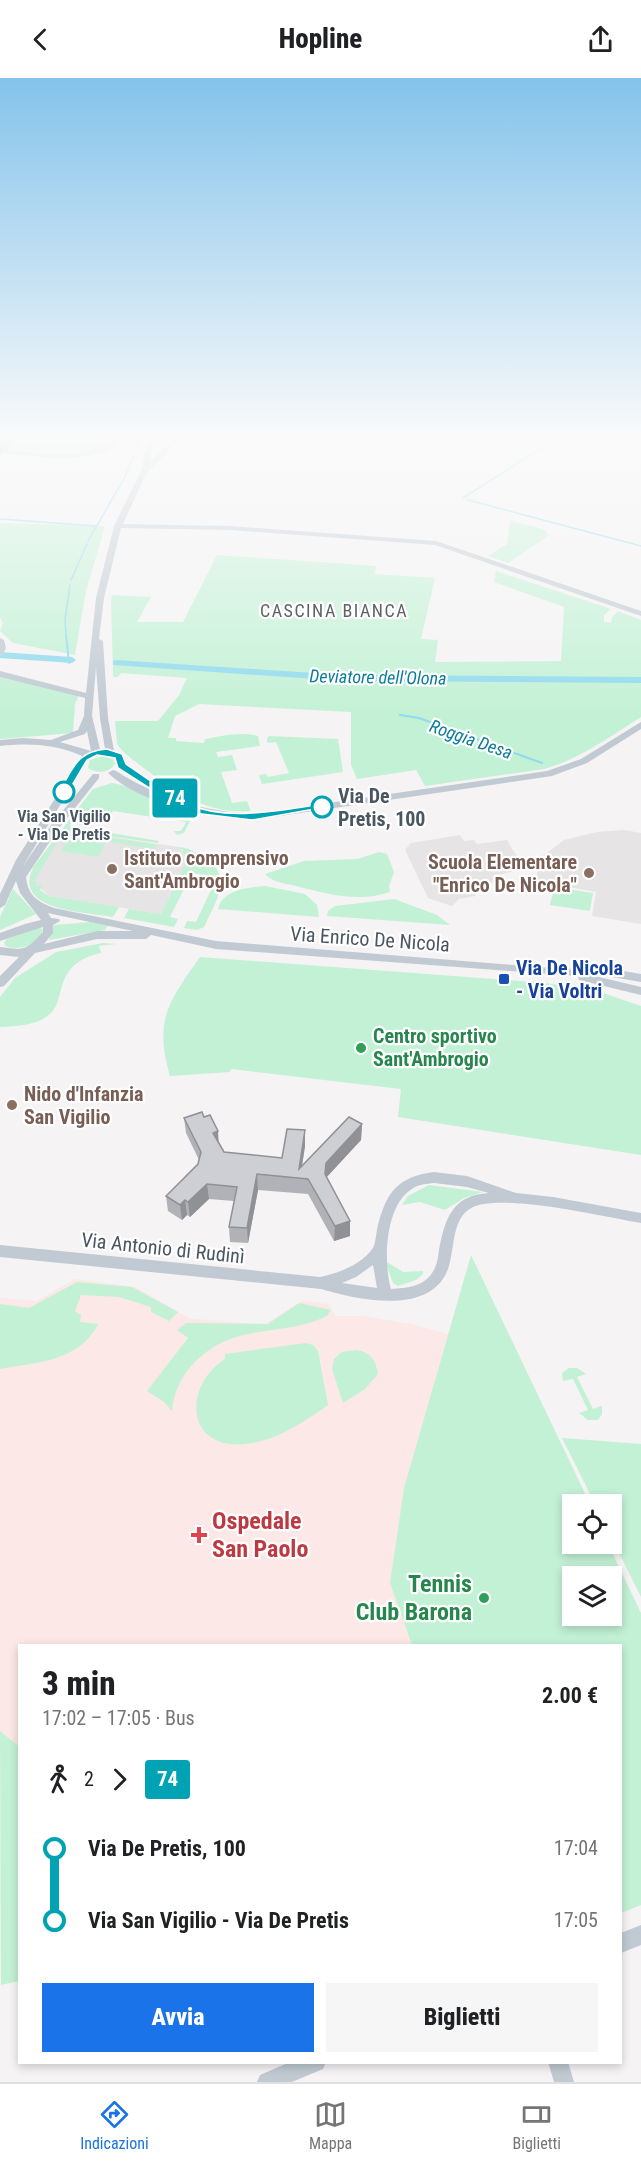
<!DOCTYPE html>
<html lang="it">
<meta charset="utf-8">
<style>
:root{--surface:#fff;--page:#f6f6f6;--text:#202124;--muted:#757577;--line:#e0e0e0;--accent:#1a73e8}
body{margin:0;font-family:"Roboto Condensed",sans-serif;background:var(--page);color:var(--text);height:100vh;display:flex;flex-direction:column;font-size:22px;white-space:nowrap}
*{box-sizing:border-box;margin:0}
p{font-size:20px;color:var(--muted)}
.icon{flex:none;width:33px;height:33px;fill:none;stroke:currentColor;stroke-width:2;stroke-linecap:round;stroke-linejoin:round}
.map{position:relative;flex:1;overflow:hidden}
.details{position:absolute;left:18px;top:1566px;width:604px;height:420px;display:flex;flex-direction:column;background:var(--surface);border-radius:0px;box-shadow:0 3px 9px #0003}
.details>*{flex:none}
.badge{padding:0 12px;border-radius:4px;font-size:21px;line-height:39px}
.fabs{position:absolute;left:562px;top:1416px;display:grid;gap:12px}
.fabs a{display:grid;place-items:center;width:60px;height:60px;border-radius:0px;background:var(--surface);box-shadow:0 3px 9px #0003;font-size:30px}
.map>.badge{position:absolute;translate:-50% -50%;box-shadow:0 0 0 3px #fff}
.legs{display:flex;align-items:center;gap:9px;height:66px;padding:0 24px;font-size:20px}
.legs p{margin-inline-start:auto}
.head{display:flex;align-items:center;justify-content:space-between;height:102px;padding:0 24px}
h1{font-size:33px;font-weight:800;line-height:45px}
.button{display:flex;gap:12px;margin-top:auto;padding:12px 24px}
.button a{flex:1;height:69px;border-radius:0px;background:var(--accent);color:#fff;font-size:24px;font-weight:800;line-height:69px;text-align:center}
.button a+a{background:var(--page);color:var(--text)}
ul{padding:0 24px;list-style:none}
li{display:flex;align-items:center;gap:21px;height:72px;font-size:22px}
li i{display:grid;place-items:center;width:9px;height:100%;margin:0 8px;background:currentColor}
li i::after{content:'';width:15px;height:15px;margin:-8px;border:4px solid;border-radius:50%;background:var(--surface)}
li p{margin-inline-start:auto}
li:first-child i{background:linear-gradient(#0000 50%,currentColor 0)}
li:last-child i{background:linear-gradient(currentColor 50%,#0000 0)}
header{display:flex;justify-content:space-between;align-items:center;height:78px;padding:0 24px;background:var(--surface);font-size:27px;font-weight:800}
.dock{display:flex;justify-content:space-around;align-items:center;height:84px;border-top:2px solid var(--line);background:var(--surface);font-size:16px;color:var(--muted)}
.dock a{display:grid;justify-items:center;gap:3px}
.dock .on{color:var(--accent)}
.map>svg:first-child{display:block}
.education{fill:#e6e4e5}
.medical{fill:#fce8e6}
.green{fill:#c3f1d5;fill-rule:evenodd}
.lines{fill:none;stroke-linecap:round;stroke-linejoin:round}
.stream-far1{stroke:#90daee;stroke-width:1.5}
.stream{stroke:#90daee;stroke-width:2}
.canal{fill:#90daee;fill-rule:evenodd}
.highway-casing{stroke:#7690ad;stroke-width:2}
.minor{fill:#c1cad2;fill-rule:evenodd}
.highway{fill:#8ba5c1;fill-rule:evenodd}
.wall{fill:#b0b2b7}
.shaded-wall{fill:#909195}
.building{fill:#cdcfd5;stroke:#909195;stroke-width:1.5}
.line-1{fill:#00a3b4;stroke:#fff;stroke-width:1.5}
.stop-1-dot{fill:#fff;stroke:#00a3b4;stroke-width:3}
.education-dot{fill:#8d6e63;stroke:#fff;stroke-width:2}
.transit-dot{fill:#1a4fb4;stroke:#fff;stroke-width:2}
.leisure-dot{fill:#2e9e5b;stroke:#fff;stroke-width:2}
.health-dot{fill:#e0444e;stroke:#fff;stroke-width:2}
.labels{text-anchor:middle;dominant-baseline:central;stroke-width:4.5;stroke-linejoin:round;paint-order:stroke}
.far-stop-label{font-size:16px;font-weight:bold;fill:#4a5661;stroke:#fff}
.far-quarter-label{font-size:18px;letter-spacing:1.5px;fill:#5f6368;stroke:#fff}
.far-water-label{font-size:18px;font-style:italic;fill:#0c7c9b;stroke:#fff}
.stop-label{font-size:20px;font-weight:bold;fill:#4a5661;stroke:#fff;text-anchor:start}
.education-label{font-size:20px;font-weight:bold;fill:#785e54;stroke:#fff;text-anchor:start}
.street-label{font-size:20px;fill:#4a5661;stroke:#fff}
.transit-label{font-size:20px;font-weight:bold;fill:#164399;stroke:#fff;text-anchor:start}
.leisure-label{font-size:20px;font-weight:bold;fill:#27864d;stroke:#fff;text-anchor:start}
.near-health-label{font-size:24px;font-weight:bold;fill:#be3a42;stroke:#fff;text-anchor:start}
.near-leisure-label{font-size:24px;font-weight:bold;fill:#27864d;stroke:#fff;text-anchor:end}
</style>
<header><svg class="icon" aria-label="back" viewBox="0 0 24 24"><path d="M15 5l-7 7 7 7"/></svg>Hopline<svg class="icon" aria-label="share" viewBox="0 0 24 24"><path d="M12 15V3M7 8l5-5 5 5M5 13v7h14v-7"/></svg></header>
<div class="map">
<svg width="641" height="2004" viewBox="0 0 641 2004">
<rect width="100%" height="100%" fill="#f5f3f3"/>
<path class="education" d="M65,752l114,17 -1,2 6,1 6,6 -29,58 -112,-18 -16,-15z
M624,752l17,3v91l-49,-8 4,-24 -59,-11v-16l6,-9 21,-16 33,-8z
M460,757l4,6 10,-1 3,4 30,-4 17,28 -31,9 2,5 -11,2 -9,12 -16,3 -7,7 -24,-8 -23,-48 6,-7z"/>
<path class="medical" d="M75,1201l60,8 54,31 17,2 58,5 38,-24 26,3 7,12h27l49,8 37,10 -44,154 -14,95 22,62 -392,1 -1,100 -19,-15v-433l37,3z"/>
<path class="green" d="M17,361h100l-19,11 -10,2 -84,-3z
M510,443l36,9 2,6 -40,27 -20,-7 19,-12z
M0,445l105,3 -19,65 -11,64 -62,-12 -13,-12 3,-8 -3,-5z
M217,477l159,11 -1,8 60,4 -14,61 17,1 -3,22 126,-1 3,-54 -70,-25 2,-11 115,38 -7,6v7l7,1 1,-6 6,-6 23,9v97c-32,20 -61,42 -97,52l-119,17 -9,-16 -59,9 -6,-14v-53l-152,-8 -24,12 -7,22h8v3l28,2 1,-4c17,-3 35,-8 53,-3l2,10 -44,6 2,5 14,-2 5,15 -16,2 11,31 15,-2 4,10c-44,3 -72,-17 -106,-42 -10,-8 -21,-15 -28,-25l-2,-23h43l21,-26 8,-17 -66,-5 -3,4h-5l-2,-77 1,-5 39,2 -14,25h46z
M0,599l79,18 -4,9 -2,29 -73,6z
M269,658l69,3 5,33 -81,12 -3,-9 7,-1 2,3 21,-4 -13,-31 -9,1v-5z
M102,678l11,3 2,5c-6,9 -18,10 -27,4l2,-8z
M112,705l14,3 66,31 -8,16 -7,2 -3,-4h7l5,-9 -73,-11 -5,8 -21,-3 -6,9 -10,-2 -2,3 90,15 -1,2 -93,-13 -31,51 3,1 -1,3 6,1 -2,4 9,6 70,11 -6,10c-27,-5 -103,-6 -79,-51l59,-77z
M79,755l77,12 -2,4 -77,-12z
M69,760l36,6 -7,13 -37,-6z
M179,769c10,1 17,5 26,11 29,18 10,45 -1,69l-7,3 -13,-2 3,-7 9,1 21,-45 -25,-4 -22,44 8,2 -4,8 -50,-9 5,-9 32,5 28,-57 -6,-4 1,-3 -6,-1z
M379,774l8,2 7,18 -5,14 1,6c-32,11 -63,2 -94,-6 -11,-3 -23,-3 -31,-12l39,-13 54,-2z
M265,808l40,8 12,11 2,12 -101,-8c5,-20 30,-21 47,-23z
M554,809l39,6 -3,18 -40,-6z
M13,811l23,25 -36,16v-13z
M394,821l43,16 13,10 -123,-9 1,-5 7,-5z
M91,844l17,3 -3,5 -56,10 5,-15z
M39,850l4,1c-2,17 -25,22 -38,17l-1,-4 3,-3z
M103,865l13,1 -17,2 2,7c-53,12 -31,50 -55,64 -13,9 -31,9 -46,10v-30l15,-19 41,-26z
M200,879l346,26 54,9 41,14v149l-243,-38 3,-28 -170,-20 -1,3 -60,4c-16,-57 -2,-73 30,-119z
M429,1107l54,7 -19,6 -19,12 -25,-8 -18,3 6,-9z
M471,1177l119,249h-17v40h35l33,69v292l-20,8v-267l-209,-1 -22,-62 14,-95zM573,1498h39v40h-39z
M385,1183l18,11 20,-1v3l-7,6 -18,6 -5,-3z
M77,1204l55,5 46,25 -9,9 -18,-9v-5l-32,-10 -38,-2 -6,16 6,4 -1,7 18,2c-19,38 -61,38 -98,45v-65l29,4z
M299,1225l32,7 -4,6c-30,14 -53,12 -84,19 -37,9 -68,38 -71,76l-8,-9 -17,-11 41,-53 -11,-8 9,-7 82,1z
M306,1265l7,2 5,6 10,54c-24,17 -52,36 -83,39 -59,6 -63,-57 -20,-85v-5z
M356,1272c15,2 20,11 22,24l-13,15 -22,14 -11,-34 2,-10 8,-7z
M569,1290h8l9,6 -9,3 16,32 9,-3v8l-4,6h-10l-9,-7 9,-3 -15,-31 -10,2 -1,-8z
M562,1360l79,6v153l-29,-58v-35h-17z
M0,1653l20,16 -1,234 -18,4z"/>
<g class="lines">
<path class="stream-far1" d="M136,373l3,-12
M463,420l93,-59
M468,422l173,46
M0,441l96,7
M88,463l37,-64 9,-22
M71,502l16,-36
M66,558l-1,-16 5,-35"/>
<path class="stream" d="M66,557l3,28
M400,637l19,3 123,45"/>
<path class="canal" d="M0,574l72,5 4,3 -4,3 -72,-5z
M116,582l228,15 297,2v6l-297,-2 -231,-16v-4z"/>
<defs>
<path id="highway" d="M7,361h10l-17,15v-9z"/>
</defs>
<use href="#highway" class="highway-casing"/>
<path class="minor" d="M117,361h7c-30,29 -86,17 -124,14v-4c37,3 86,14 117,-10z
M148,361h6l-5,24 25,-24h6l-34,35 -23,50 107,2 206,15 205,70v5l-206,-71 -205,-15 -109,-2 -17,70 -5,41 4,2 5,77 6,33 10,6 2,8 38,24 -2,2h-6l-38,-23 -2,-8c-10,-7 -19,-6 -29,1l-64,105 29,-42 41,-50h6v4l-40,50 -33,49c2,19 12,25 28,31l162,33 348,28 42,-1 35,6v8l-35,-6h-11l46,11v8l-62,-15 -1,-4 -362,-27 -65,-14 -5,4h-49l-62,14 -31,33 -4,1v-11l19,-19 -19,-2v-8c26,3 25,4 43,-15v-5l-43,14v-8l25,-9 16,-4 -21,-27 -4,-12 -11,24 -5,3v-14l16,-34 66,-104c-27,-12 -53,-13 -82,-10v-6l23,-2 28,2 27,-10 6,-14 1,-18 -85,-21v-6l86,22 10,-95 18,-72 27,-55zM96,589l4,51 5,31h-5l-8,-33zM87,653l4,20 -31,-9 25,-8zM48,835l4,1 81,17h-36l-53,13 9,-11v-8l7,-4 -1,-2 -8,-1z
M0,560l4,2 2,8 -3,6 -3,1z
M641,644v7l-54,34 -35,13 -300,44c-43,-3 -112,-16 -144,-47l5,-3 3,1c43,27 86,40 136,43l295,-43 34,-12z
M434,1094l33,4 49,17 37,4 88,16v10c-37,-6 -136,-30 -168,-16 -22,10 -18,43 -25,62 -17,47 -90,31 -127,20l-321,-32v-12l320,32c19,-4 41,-12 53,-29 3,-5 3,-16 5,-23 9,-34 20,-48 56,-53zM434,1105l33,4 22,6c-37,2 -44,26 -50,57 -1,7 -2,17 -7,23 -9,14 -26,15 -41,16 -8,-27 -6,-84 21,-100 7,-5 14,-5 22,-6zM373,1187l4,23 -35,-5 14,-6z
M641,1847v20l-20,8v-20z
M290,1984h36l-3,7 -31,13h-35l3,-7z
M548,1984h20l6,20h-20z"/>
<use href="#highway" class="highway"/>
</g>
<path class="wall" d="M184,1040l35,25 5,9 58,6 23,-28v16l-3,20 60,-42 -1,16 -35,37 24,44v15l-16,5 -26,-47 -50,-4 -10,53 -18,-1 -1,-15 5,-26 -25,-2 -19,18 -3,-2 -5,5 -14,-9 -2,-15 32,-32 1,-4 -13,-27z"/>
<path class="shaded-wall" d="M362,1046l-1,16 -35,38 -1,-4 1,-11z
M305,1052v16l-5,32 -1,-9z
M218,1053l1,16 -6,-14z
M257,1096l1,16 -10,53 -1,-15z
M207,1106l2,15 -19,18 -2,-15z
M185,1122l2,15 -5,5 -2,-15z
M350,1143v15l-16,5 1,-15z"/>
<path class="building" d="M202,1034l2,5 6,-2 8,16 -5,2 11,19 58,6 5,-29 18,1 -6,39 50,-52 13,7 -36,39 -1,11 25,47 -15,5 -27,-47 -51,-5 -10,54 -18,-1 8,-40 -30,-3 -19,18 -3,-2 -5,5 -14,-9 32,-32 3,-12 -17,-34z"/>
<linearGradient id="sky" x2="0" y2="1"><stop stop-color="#85c3ea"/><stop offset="0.56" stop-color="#fafafa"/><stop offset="1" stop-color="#fafafa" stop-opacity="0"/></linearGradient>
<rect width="641" height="641" fill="url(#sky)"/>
<path class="line-1" d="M107,671l15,5 4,10c20,13 41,30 62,40 39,18 93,6 134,0l4,3 -74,13 -50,-6 -20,-5 -64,-41 -3,-10 -18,-3 -10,5 -20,34h-7l-1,-2c14,-23 17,-41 48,-43z"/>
<g class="stop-1-dot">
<circle cx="64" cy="714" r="10"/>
<circle cx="322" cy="729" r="10"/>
</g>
<g class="education-dot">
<circle cx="112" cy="791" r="6"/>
<circle cx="589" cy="795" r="6"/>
<circle cx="12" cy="1027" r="6"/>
</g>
<rect class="transit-dot" x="498" y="895" width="12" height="12" rx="3"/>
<g class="leisure-dot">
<circle cx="361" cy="970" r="6"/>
<circle cx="484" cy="1520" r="6"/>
</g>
<path class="health-dot" d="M196 1448h6v6h6v6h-6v6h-6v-6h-6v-6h6z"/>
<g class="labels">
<g class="far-stop-label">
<text x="64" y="738">Via San Vigilio<tspan x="64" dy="18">- Via De Pretis</tspan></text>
</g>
<g class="far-quarter-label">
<text x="334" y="532">CASCINA BIANCA</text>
</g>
<g class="far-water-label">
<text transform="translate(378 599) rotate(1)">Deviatore dell'Olona</text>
<text transform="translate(471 661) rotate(19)">Roggia Desa</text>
</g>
<g class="stop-label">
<text x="338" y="718">Via De<tspan x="338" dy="23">Pretis, 100</tspan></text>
</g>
<g class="education-label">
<text x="124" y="780">Istituto comprensivo<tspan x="124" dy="23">Sant'Ambrogio</tspan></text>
<text x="577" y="784" text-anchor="end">Scuola Elementare<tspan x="577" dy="23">"Enrico De Nicola"</tspan></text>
<text x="24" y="1016">Nido d'Infanzia<tspan x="24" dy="23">San Vigilio</tspan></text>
</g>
<g class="street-label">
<text transform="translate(370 861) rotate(4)">Via Enrico De Nicola</text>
<text transform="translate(163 1170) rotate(6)">Via Antonio di Rudinì</text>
</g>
<g class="transit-label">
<text x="516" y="890">Via De Nicola<tspan x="516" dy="23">- Via Voltri</tspan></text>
</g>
<g class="leisure-label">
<text x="373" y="958">Centro sportivo<tspan x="373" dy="23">Sant'Ambrogio</tspan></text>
</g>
<g class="near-health-label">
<text x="212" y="1443">Ospedale<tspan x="212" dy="28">San Paolo</tspan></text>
</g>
<g class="near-leisure-label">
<text x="472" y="1506">Tennis<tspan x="472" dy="28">Club Barona</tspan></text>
</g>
</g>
</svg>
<div class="fabs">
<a><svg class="icon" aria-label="locate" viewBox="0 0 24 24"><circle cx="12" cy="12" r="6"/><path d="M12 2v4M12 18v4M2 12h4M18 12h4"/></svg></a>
<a><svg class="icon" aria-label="layers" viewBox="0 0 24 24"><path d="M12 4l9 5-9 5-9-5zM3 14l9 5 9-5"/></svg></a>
</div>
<b class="badge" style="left:175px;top:720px;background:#00a3b4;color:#fff">74</b>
<section class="details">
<div class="head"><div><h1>3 min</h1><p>17:02 – 17:05 · Bus</p></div><b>2.00 €</b></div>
<div class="legs"><svg class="icon" aria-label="walk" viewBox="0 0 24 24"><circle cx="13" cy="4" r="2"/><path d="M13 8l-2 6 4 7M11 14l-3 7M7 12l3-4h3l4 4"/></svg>2<svg class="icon" aria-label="forward" viewBox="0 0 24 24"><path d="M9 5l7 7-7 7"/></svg><b class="badge" style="background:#00a3b4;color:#fff">74</b></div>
<ul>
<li><i style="color:#00a3b4"></i><b>Via De Pretis, 100</b><p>17:04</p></li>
<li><i style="color:#00a3b4"></i><b>Via San Vigilio - Via De Pretis</b><p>17:05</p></li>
</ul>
<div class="button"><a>Avvia</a><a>Biglietti</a></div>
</section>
</div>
<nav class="dock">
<a class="on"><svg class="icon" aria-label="directions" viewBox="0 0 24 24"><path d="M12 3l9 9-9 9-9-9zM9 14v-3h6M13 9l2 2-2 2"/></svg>Indicazioni</a>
<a><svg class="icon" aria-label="map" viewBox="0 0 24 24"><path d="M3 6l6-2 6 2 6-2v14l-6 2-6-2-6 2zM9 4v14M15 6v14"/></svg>Mappa</a>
<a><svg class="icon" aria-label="tickets" viewBox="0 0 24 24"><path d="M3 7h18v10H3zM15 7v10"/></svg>Biglietti</a>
</nav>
